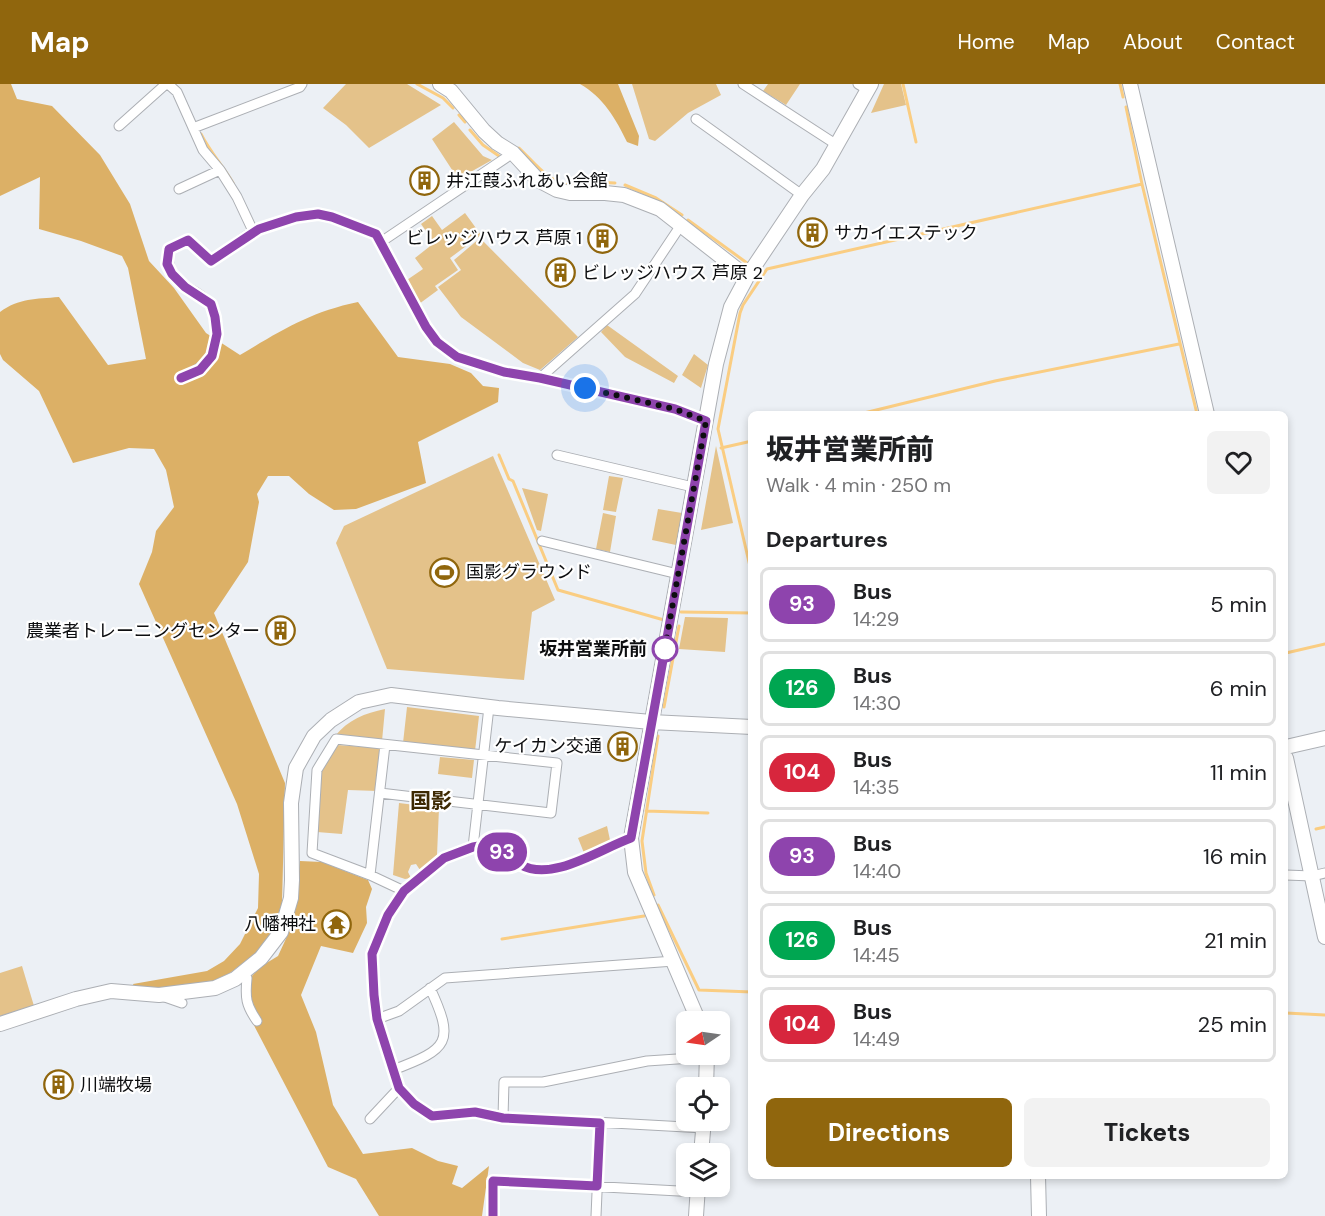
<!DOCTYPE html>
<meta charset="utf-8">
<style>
:root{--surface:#fff;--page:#f2f2f2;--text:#202124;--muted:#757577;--line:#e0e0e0;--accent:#90660d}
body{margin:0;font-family:"DM Sans","Noto Sans JP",sans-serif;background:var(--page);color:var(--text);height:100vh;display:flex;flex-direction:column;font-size:22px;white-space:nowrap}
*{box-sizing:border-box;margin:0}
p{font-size:20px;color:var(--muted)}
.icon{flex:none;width:33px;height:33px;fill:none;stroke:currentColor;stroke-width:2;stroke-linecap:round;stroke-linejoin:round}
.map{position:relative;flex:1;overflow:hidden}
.sheet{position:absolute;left:748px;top:327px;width:540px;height:768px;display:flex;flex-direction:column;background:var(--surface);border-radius:9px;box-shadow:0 3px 9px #0003}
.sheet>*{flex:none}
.badge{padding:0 12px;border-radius:20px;font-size:21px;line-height:39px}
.needle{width:39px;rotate:257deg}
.fabs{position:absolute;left:676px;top:927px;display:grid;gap:12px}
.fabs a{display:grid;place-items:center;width:54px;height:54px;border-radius:9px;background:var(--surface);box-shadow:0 3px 9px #0003;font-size:30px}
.you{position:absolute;width:30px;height:30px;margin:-15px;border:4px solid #fff;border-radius:50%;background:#1a73e8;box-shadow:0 0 0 9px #1a73e833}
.map>.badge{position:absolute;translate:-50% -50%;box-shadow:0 0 0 3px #fff}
h2{padding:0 18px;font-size:22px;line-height:54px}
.round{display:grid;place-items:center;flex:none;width:63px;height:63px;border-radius:9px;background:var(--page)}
.summary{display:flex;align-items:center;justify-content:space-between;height:102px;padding:0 18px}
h1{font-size:28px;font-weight:800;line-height:45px}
.primary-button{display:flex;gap:12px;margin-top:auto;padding:12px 18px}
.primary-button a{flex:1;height:69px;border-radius:9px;background:var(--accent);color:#fff;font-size:24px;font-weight:800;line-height:69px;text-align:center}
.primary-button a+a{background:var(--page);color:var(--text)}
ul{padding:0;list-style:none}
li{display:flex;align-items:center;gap:18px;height:75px;margin:0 12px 9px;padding:0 6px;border:3px solid var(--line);border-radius:9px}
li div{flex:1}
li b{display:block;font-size:22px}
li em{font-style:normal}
li .badge{min-width:66px;font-weight:700;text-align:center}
header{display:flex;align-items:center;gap:36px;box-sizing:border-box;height:84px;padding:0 30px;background:var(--accent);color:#fff}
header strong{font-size:28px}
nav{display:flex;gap:33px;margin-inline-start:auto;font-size:21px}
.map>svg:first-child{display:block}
.green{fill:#e4c28a}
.forest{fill:#dcb066}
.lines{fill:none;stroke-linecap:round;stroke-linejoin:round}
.stream{stroke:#facd82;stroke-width:3}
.street-casing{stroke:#acafb4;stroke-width:11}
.secondary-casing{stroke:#acafb4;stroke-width:16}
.street{stroke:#fff;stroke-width:9}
.secondary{stroke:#fff;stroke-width:14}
.line-casing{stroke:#fff;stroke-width:14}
.line{stroke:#8e44ad;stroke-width:9}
.walk{stroke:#0d0e10;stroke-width:6;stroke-dasharray:0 10.8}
.stop-dot{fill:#fff;stroke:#8e44ad;stroke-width:3}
.labels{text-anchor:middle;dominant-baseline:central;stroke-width:4.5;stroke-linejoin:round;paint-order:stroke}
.poi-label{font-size:18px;fill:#0d0e10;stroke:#fff;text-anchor:start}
.stop-label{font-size:18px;font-weight:bold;fill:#0d0e10;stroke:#fff;text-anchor:end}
.quarter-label{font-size:21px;font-weight:bold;fill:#3d2902;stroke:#fff}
</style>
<header>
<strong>Map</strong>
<nav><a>Home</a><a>Map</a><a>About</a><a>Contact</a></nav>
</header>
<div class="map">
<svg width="1325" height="1132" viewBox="0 0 1325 1132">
<rect width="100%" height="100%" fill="#ecf0f5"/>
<path class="green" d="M346,0h61l34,21 -72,43 -23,-23 -23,-17z
M632,0h84l5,11 -33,18 -33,28 -6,-2z
M768,0h32l-14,21 -23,-14z
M884,0h17l5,21 -35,8z
M454,38l29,34 9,4 -34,19 -26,-40z
M465,129l16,22 -31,23 8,12 -23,16 3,4 -19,14 -15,-22 19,-13 -8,-11 14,-11 -3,-6 5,-3 -10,-14 11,-8 10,14z
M480,154l98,99 -38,33 -17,-7 -62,-46 -23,-30 23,-17 -7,-10z
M607,241l71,51 -4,7 -49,-26 -24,-25z
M694,270l14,11 -7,23 -19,-13z
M716,362l17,77 -32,7z
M493,372l62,144 -23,12 -8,68 -137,-11 -51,-126 8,-17z
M609,392l14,2 -7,34 -13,-2z
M522,404l26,6 -7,37 -4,-1z
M658,425l24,4 -6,32 -24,-5z
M603,429l13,3 -6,36 -14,-3z
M685,533l43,1 -3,34 -46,-3z
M407,623l72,9 -4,35 -72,-8z
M385,625l-3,32 -47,-5c13,-16 30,-23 50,-27z
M337,661l45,3 -4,43 -30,-1 -6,44 -25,-2 4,-59z
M440,673l34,3 -2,18 -34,-4z
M399,719l40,5 -2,47 -17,15 -4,-6 -5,1 -3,7 3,6 -6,1 -12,-4z
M607,742l3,14 -26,13 -6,-15z
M22,882l12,40 -34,10v-43z"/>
<path class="forest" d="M0,0h11l6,15 35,7 48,49 30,49 19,57 25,27 32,45 34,22c42,-25 70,-43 118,-53l40,55 52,7 21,9 12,13 16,2 -1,14 -80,40 8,41 -70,26 -22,1 -25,-16 -20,-18h-21l-11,18 2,8 -11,60 -34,51 71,170 -3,121 -12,31 -12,17 -28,21 -26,12 -24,4 -46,-2 -1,-3 74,-13 17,-10 16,-17 18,-36 1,-34 -22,-70 -98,-220 13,-32 4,-21 18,-24 -8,-37 -12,-21 -25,-1 -56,15 -34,-72 -36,-31 -3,-6v-42c19,-14 36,-13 59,-15l49,68 38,-6 -18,-91 -6,-12 -41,-15 -42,-12 1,-52 -40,19z
M580,0h38l21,52 -1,10 -11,-4c-11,-23 -24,-45 -47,-58z
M300,777l22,1 46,18 4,9 -6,18 1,16 -14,30 -32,-7 -20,49 15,37 17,73 30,49 49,-6 26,13 20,5 -6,18 10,4 27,-22 -7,50h-103l-23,-37 -28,-12 -81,-155 4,-35 9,-10 18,-11 12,-26 6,-27z"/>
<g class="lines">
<path class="stream" d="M417,0l26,14 10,10
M903,0l13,58
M1120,0l3,13
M1126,23l16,77
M459,31l6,7
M470,46l13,15 16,11
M201,50c9,18 22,32 32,49
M519,64c15,14 31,37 53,37 15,0 28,-3 43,-2
M625,101l31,13 26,17
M688,136l59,43
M860,330l135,-33 184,-37
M721,364l31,-7
M499,371l10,24 4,2 45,109 106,30
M752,491l-34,-146 22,-116 3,-8 24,-36 375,-85 55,230
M681,528l71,1
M1286,569l39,-9
M664,623l15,-81
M646,727l62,2
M1316,745l9,-2
M654,811l-8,-22 -4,-32 16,-105
M658,821l41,85 53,2
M502,855l142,-23
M1286,929l39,2"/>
<defs>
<path id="street" d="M168,0l9,8 26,58 17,20 17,27 16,34
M743,0l94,61
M858,0l10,6
M696,35l106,76
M119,42l47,-42
M193,44l107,-41 2,-3
M179,105l41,-19
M381,158l132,-89
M181,294c25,-11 38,-23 35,-52 0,-7 -1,-17 -6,-22 -18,-22 -46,-14 -41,-55l19,-9 23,21 42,-30 43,-14 22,-3 14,3 44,17 50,93 11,15 20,15 47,15 36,6 135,31 31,12
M540,294l95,-84 46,-69
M557,371l136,32
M542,457l136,33
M380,709l171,20 6,-50 -221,-24 -19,31 -5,83 58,22 34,16
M631,754c-31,11 -78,44 -110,27 -11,-5 -21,-14 -31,-21l-17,3 -29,11 -40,33 -16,24 -16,39 2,41 3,24 22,69 15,16 18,12 43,-4 28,5 201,11
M473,763l16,-140
M370,791l15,-130
M1286,791l26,1 13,-3
M247,894c-2,20 -1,27 10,43
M162,912l20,7
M377,935l22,-8 46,-33 229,-17
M393,986c56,-21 62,-28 37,-82
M503,1033l1,-35h39l104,-21 60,-4
M370,1035l29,-31
M493,1132v-35l204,11
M596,1132l4,-93"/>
<path id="secondary" d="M440,0l11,7 33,40 13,12 16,10 25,27 19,10 13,3h35l19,2 36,14 87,68
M1130,0l77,330
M1286,663l39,-9
M1286,674l39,179
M699,938l-64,-150 -4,-34 85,-474 15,-57 16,-30 55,-82 21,-26 48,-85
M0,940l76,-25 35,-8 48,4 56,-7 20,-9 26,-21 20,-26 10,-34 1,-18 -1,-77 5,-35 18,-32 17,-16 28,-18 32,-7 107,13 153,14 101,5
M706,1004l1,-34
M701,1070l3,-34
M1038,1092l1,40
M696,1132l2,-30"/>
</defs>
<use href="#street" class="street-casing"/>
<use href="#secondary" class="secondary-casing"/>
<use href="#street" class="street"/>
<use href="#secondary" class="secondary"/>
</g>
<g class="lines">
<defs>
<path id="line" d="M181,294l19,-8 12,-14 5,-22 -2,-17 -4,-13 -26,-17 -13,-13 -5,-10 2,-15 19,-9 23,21 48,-32 37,-12 22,-3 14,3 44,17 50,93 11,15 20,15 47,15 36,6 135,31 31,12 -75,417c-31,11 -78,44 -110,27 -11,-5 -21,-14 -31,-21l-17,3 -29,11 -40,33 -16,24 -16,39 2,41 3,24 22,69 15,16 18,12 43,-4 28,6 97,5 -3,63 -104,-5v35"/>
</defs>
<use href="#line" class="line-casing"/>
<use href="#line" class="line"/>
<path class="walk" d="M585,304l90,21 31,12 -43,237 2,-9"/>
</g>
<defs>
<symbol id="building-ring" viewBox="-11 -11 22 22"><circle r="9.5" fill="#fff" stroke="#90660d" stroke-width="1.5"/><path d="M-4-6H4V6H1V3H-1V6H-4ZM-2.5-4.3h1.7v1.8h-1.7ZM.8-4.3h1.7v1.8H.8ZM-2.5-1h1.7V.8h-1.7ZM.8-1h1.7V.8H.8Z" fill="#90660d"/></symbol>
<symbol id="stadium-ring" viewBox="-11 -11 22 22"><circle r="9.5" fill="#fff" stroke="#90660d" stroke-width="1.5"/><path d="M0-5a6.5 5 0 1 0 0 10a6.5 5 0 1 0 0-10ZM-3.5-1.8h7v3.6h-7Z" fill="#90660d"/></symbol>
<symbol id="temple-ring" viewBox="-11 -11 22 22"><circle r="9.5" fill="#fff" stroke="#90660d" stroke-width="1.5"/><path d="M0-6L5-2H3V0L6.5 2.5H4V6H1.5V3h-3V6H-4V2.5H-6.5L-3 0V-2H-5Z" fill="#90660d"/></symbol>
</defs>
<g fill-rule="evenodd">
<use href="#building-ring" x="408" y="80" width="33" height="33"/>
<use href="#building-ring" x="796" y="132" width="33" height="33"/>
<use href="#building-ring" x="586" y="138" width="33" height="33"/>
<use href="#building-ring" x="544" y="172" width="33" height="33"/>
<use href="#stadium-ring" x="428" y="472" width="33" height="33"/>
<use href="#building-ring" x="264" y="530" width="33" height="33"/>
<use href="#building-ring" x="606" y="646" width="33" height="33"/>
<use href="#temple-ring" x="320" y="824" width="33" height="33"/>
<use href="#building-ring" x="42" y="984" width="33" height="33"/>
</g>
<circle class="stop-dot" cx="665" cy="565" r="12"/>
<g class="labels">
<g class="poi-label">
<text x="446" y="97">井江葭ふれあい会館</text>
<text x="834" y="149">サカイエステック</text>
<text x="582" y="154" text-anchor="end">ビレッジハウス 芦原 1</text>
<text x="582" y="189">ビレッジハウス 芦原 2</text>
<text x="466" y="488">国影グラウンド</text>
<text x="260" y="547" text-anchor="end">農業者トレーニングセンター</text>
<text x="602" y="662" text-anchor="end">ケイカン交通</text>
<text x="316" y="840" text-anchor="end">八幡神社</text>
<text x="80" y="1001">川端牧場</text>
</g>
<g class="stop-label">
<text x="647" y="565">坂井営業所前</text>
</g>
<g class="quarter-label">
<text x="431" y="717">国影</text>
</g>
</g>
</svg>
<div class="fabs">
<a><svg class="needle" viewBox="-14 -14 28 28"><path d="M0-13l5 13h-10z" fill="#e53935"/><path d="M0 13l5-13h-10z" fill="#757577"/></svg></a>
<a><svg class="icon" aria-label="locate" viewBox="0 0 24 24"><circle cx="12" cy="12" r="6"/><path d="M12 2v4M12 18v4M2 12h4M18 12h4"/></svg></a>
<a><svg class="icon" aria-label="layers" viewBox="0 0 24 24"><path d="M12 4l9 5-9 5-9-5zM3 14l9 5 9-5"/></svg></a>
</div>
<div class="you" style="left:585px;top:304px"></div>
<b class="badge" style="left:502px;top:768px;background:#8e44ad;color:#fff">93</b>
<section class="sheet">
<div class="summary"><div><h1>坂井営業所前</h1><p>Walk · 4 min · 250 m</p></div><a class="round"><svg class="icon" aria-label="heart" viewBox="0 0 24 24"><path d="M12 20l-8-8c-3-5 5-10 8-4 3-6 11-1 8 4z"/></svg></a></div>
<h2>Departures</h2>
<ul>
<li><span class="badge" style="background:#8e44ad;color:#fff">93</span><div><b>Bus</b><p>14:29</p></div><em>5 min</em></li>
<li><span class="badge" style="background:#00a651;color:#fff">126</span><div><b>Bus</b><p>14:30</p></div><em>6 min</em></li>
<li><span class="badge" style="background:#d7263d;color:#fff">104</span><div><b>Bus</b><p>14:35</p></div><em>11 min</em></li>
<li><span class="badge" style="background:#8e44ad;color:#fff">93</span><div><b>Bus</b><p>14:40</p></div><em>16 min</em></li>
<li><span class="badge" style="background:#00a651;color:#fff">126</span><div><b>Bus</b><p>14:45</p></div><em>21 min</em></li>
<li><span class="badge" style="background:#d7263d;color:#fff">104</span><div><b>Bus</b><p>14:49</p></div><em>25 min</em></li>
</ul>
<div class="primary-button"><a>Directions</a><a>Tickets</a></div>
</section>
</div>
